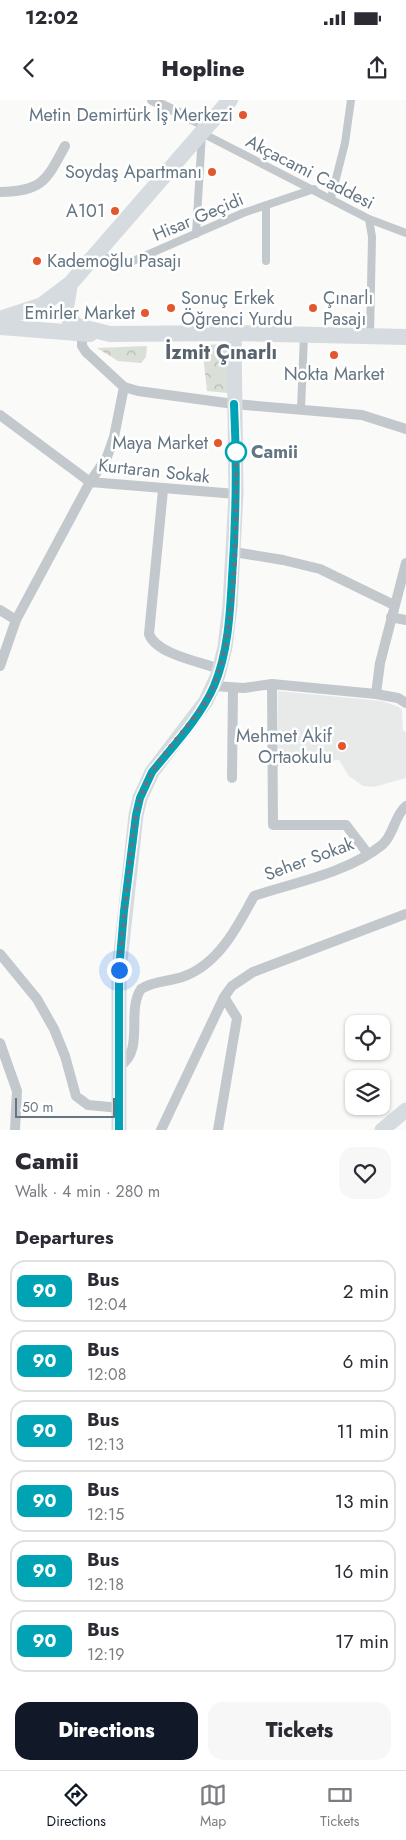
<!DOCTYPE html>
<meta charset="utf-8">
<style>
:root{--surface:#fff;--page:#f7f7f7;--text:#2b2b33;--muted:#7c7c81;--line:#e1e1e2;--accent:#111827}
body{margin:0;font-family:Jost,sans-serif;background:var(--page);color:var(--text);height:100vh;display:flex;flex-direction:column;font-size:19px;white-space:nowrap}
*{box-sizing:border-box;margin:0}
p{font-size:16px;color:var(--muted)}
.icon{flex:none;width:28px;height:28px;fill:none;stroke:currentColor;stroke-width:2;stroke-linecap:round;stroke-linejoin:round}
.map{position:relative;height:1030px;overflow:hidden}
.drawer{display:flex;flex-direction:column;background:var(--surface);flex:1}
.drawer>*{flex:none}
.badge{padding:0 10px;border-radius:8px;font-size:18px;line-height:32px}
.fabs{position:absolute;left:345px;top:915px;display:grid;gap:10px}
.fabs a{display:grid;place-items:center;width:45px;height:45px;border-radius:10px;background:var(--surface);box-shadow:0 1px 4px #0004;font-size:25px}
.scale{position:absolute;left:15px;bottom:12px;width:100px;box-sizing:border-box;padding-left:5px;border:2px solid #657683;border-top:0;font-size:14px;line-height:18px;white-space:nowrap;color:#657683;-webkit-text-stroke:4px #fff;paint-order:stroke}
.you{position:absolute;width:25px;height:25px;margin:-12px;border:4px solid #fff;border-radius:50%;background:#1a73e8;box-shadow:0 0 0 8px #1a73e833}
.map>.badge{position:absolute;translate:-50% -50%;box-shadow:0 0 0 2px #fff}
h2{padding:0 15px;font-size:19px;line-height:45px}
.round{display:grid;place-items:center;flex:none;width:52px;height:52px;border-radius:15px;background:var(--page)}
.head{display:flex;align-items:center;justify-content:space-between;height:85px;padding:0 15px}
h1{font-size:24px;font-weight:800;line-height:38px}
.button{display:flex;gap:10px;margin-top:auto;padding:10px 15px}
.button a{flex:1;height:58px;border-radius:15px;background:var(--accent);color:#fff;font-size:20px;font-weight:800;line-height:58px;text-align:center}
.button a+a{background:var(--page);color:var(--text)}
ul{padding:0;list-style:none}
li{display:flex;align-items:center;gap:15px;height:62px;margin:0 10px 8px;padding:0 5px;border:2px solid var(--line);border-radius:15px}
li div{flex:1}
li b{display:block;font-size:19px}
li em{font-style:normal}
li .badge{min-width:55px;font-weight:700;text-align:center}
.status{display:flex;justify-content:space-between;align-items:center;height:35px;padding:0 25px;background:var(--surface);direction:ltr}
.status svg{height:14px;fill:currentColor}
header{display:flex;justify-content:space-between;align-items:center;height:65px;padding:0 15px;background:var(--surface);font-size:22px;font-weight:800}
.dock{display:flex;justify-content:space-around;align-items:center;height:70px;border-top:1px solid var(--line);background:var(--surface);font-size:14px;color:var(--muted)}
.dock a{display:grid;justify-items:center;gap:2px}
.dock .active{color:var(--accent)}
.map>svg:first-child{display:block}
.built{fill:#e8e9e9}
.forest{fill:url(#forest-crowns)}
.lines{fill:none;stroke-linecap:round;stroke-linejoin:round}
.pedestrian{stroke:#c3c8cc;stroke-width:8}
.minor{stroke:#c3c8cc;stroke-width:10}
.secondary{stroke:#d6dbdf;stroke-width:15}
.primary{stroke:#d6dbdf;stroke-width:16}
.line-casing{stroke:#fff;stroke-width:11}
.line{stroke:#00a3b4;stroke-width:8}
.walk{stroke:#657683;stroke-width:5;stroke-dasharray:0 9}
.poi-dot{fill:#e4572e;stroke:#fff;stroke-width:2}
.stop-dot{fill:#fff;stroke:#00a3b4;stroke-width:2.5}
.labels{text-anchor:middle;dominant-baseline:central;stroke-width:5;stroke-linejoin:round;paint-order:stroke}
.poi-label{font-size:18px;fill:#657683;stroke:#fff;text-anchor:end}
.street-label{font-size:18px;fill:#657683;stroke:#fff}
.stop-label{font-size:18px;font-weight:bold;fill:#657683;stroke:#fff;text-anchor:start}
.quarter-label{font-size:20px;font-weight:bold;fill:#57646e;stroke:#fff}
</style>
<div class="status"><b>12:02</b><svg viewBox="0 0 49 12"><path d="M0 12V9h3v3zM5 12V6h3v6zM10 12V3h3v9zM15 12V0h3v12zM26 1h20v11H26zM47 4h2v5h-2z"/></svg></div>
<header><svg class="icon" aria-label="back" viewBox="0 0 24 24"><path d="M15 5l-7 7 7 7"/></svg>Hopline<svg class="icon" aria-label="share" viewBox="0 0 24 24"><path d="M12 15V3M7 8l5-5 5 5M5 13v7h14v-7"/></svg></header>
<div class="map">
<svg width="406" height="1030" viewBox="0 0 406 1030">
<defs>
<pattern id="forest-crowns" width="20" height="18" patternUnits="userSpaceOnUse" patternTransform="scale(1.25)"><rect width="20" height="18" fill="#dadfd7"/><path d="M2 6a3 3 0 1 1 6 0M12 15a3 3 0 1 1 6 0" fill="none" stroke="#b4b9b4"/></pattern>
</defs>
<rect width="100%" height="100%" fill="#fafaf8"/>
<path class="built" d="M278,591l104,10 17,6 3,3 1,21 3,1v46l-32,9 -11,-1 -14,-10 -10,-16 -61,6z"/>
<path class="forest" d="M227,244l1,49 -21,-2 -5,-46z
M147,246l-1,11 -5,6 -23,-2 -21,-13z"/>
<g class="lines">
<path class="pedestrian" d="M331,98l14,-55 6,-43
M369,119l3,18 -2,99
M196,134l6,-101 167,86 37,14
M96,154l24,8 13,-1 110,-48 71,-24
M266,161v-56
M301,309l3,-74"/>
<path class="minor" d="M152,0l56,27
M0,92c43,-1 46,-11 65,-46
M82,234v12l4,6 38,35 14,4 96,13 128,11 44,14
M0,315l90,67 146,12
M163,390l-14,144c7,20 51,28 71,35
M234,452l49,8 37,9 74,36
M0,510l16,10
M391,517l15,3
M0,566l16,-46 74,-138 17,-25 7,-20 10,-50
M272,584l1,141h73l22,29
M214,586l30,2 28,-4 104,10 22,4 8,5
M376,594l4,-31 26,-100
M232,678l1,-90
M0,854l37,45 17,30 11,27 11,40 12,9 32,3
M0,943l17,48 -2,39
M120,966c25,-16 6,-55 21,-77 14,-9 29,-7 44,-13 34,-13 53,-50 69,-80 42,-14 93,-23 128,-51 12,-10 12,-29 24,-39
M161,1030l63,-133 8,-11 21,-14 153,-58
M218,1030l19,-112 -13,-21"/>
<path class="secondary" d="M119,1030v-159l17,-156 4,-17 12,-26 54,-71 12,-26 7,-28 5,-41 6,-112 -2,-161
M382,1030l24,-20"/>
<path class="primary" d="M70,184l-4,24 3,11 8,7 33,8 124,-1 172,4
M0,219l42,-14 28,-21 160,-184
M0,227l90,7"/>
</g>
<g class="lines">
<defs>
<path id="line" d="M119,1030v-160l5,-59 12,-96 4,-17 12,-26c22,-27 48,-54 62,-86 14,-33 16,-72 18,-108 4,-58 5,-116 2,-174"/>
</defs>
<use href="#line" class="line-casing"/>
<use href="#line" class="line"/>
<path class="walk" d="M119,870c3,-36 7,-72 11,-109 3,-26 5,-54 16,-77 19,-41 59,-66 72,-110 20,-65 18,-158 18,-226v4"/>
</g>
<g class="poi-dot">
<circle cx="243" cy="15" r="5"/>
<circle cx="212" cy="72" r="5"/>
<circle cx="115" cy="111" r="5"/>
<circle cx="37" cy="161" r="5"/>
<circle cx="171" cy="208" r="5"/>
<circle cx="313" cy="208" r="5"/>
<circle cx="145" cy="213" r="5"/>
<circle cx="334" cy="255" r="5"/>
<circle cx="218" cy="343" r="5"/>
<circle cx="342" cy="646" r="5"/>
</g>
<circle class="stop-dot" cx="236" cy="352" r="10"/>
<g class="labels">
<g class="poi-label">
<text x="233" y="15">Metin Demirtürk İş Merkezi</text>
<text x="202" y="72">Soydaş Apartmanı</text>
<text x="105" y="111">A101</text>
<text x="47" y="161" text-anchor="start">Kademoğlu Pasajı</text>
<text x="181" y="198" text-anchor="start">Sonuç Erkek<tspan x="181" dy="21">Öğrenci Yurdu</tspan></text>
<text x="323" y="198" text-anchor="start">Çınarlı<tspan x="323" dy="21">Pasajı</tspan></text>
<text x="135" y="213">Emirler Market</text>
<text x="334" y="274" text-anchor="middle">Nokta Market</text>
<text x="208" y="343">Maya Market</text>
<text x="332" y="636">Mehmet Akif<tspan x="332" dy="21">Ortaokulu</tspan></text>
</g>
<g class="street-label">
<text transform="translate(310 72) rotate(27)">Akçacami Caddesi</text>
<text transform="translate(198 117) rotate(-23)">Hisar Geçidi</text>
<text transform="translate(154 371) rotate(6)">Kurtaran Sokak</text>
<text transform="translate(309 759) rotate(-20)">Seher Sokak</text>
</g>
<g class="stop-label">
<text x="251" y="352">Camii</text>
</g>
<g class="quarter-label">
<text x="221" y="252">İzmit Çınarlı</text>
</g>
</g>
</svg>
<div class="fabs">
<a><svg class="icon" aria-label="locate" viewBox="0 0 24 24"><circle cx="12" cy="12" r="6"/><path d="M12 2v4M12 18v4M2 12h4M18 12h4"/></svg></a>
<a><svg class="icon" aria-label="layers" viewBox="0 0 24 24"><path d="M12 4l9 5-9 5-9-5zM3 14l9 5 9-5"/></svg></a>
</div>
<div class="scale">50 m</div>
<div class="you" style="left:119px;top:870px"></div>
</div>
<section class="drawer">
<div class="head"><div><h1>Camii</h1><p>Walk · 4 min · 280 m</p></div><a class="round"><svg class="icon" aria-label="heart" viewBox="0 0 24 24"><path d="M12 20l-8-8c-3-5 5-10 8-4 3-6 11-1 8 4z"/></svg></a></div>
<h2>Departures</h2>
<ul>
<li><span class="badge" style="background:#00a3b4;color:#fff">90</span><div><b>Bus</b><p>12:04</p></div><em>2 min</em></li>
<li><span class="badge" style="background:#00a3b4;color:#fff">90</span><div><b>Bus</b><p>12:08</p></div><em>6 min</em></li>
<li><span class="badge" style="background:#00a3b4;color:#fff">90</span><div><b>Bus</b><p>12:13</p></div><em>11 min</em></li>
<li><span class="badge" style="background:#00a3b4;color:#fff">90</span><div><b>Bus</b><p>12:15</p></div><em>13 min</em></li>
<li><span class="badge" style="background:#00a3b4;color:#fff">90</span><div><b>Bus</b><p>12:18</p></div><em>16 min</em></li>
<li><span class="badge" style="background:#00a3b4;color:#fff">90</span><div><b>Bus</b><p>12:19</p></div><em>17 min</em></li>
</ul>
<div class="button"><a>Directions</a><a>Tickets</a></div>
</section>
<nav class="dock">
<a class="active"><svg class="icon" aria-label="directions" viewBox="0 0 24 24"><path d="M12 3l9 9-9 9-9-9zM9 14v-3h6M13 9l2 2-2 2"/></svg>Directions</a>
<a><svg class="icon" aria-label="map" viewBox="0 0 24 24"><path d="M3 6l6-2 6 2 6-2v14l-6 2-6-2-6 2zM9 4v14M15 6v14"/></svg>Map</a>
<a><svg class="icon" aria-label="tickets" viewBox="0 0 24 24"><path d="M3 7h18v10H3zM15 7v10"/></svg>Tickets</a>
</nav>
